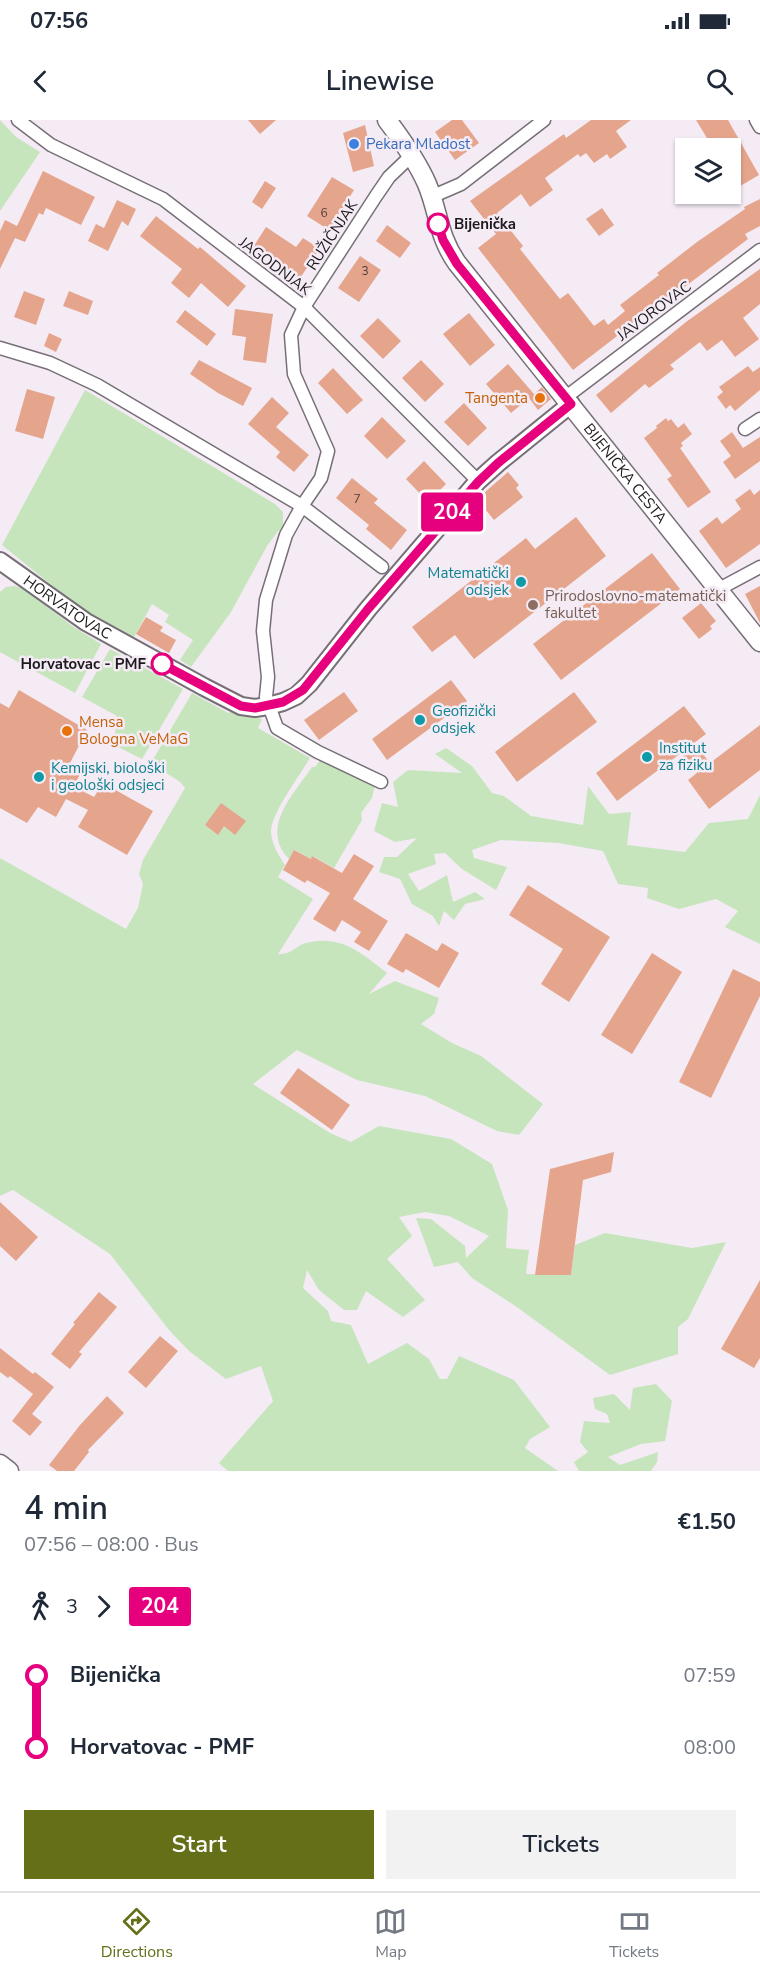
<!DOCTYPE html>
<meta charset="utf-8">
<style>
:root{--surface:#fff;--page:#f2f2f3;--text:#1f2937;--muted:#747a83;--line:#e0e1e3;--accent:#646f18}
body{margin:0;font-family:"Nunito Sans",sans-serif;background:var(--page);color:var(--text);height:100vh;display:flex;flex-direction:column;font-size:22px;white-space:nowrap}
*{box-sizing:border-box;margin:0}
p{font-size:20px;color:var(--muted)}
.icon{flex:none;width:33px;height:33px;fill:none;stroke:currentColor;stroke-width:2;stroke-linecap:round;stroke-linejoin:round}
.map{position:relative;height:1351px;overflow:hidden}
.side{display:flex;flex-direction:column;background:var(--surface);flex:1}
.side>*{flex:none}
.badge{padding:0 12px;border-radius:4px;font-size:21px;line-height:39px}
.buttons{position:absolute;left:675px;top:18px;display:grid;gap:12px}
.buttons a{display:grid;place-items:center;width:66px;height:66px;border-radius:0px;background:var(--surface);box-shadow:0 2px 4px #0004;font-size:30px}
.map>.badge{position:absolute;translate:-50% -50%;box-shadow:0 0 0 3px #fff}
.legs{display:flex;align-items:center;gap:9px;height:66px;padding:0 24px;font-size:20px}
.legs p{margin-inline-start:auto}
.head{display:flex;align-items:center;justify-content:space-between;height:102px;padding:0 24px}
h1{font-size:33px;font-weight:600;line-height:45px}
.primary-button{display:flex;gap:12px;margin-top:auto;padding:12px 24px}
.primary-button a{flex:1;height:69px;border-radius:0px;background:var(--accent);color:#fff;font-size:24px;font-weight:600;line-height:69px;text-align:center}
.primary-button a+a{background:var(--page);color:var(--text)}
ul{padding:0 24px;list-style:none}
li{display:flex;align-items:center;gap:21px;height:72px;font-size:22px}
li i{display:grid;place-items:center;width:9px;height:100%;margin:0 8px;background:currentColor}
li i::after{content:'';width:15px;height:15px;margin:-8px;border:4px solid;border-radius:50%;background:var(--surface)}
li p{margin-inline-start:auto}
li:first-child i{background:linear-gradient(#0000 50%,currentColor 0)}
li:last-child i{background:linear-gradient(currentColor 50%,#0000 0)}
.status{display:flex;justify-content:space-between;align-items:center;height:42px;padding:0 30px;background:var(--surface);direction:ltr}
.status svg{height:16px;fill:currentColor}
header{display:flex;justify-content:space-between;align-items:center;height:78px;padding:0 24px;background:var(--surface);font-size:27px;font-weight:600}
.tabs{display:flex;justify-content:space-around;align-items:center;height:84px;border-top:2px solid var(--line);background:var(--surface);font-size:16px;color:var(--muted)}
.tabs a{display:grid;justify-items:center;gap:3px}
.tabs .on{color:var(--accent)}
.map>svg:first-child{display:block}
.green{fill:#c6e5bd}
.building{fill:#e5a58c}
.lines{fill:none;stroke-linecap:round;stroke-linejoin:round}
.minor-casing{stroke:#776f77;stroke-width:15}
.tertiary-casing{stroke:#776f77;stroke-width:20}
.secondary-casing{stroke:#776f77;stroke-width:21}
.minor{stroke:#fff;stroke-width:12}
.tertiary{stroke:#fff;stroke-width:16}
.secondary{stroke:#fff;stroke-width:18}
.line-1-casing{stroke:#fff;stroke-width:14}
.line-1{stroke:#e6007e;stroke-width:9}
.shop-dot{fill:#3f7fe0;stroke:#f4ebf5;stroke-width:2}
.stop-1-dot{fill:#fff;stroke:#e6007e;stroke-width:3}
.food-dot{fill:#e8710a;stroke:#f4ebf5;stroke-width:2}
.culture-dot{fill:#0f9aa8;stroke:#f4ebf5;stroke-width:2}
.education-dot{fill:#8d6e63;stroke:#f4ebf5;stroke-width:2}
.labels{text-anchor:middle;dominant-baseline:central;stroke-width:5;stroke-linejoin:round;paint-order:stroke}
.number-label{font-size:12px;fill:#4f3c39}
.shop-label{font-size:15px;fill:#366cbe;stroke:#f4ebf5;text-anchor:start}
.stop-label{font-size:15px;font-weight:bold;fill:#1d191d;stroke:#f4ebf5;text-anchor:start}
.street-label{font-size:15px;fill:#1d191d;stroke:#f4ebf5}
.food-label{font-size:15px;fill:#c56008;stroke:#f4ebf5;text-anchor:end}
.culture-label{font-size:15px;fill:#0d838f;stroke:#f4ebf5;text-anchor:start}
.education-label{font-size:15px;fill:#785e54;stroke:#f4ebf5;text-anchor:start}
</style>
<div class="status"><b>07:56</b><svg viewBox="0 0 49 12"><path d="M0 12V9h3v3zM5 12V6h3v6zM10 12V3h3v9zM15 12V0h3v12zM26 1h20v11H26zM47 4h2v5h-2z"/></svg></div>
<header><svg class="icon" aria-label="back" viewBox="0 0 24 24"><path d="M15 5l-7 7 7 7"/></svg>Linewise<svg class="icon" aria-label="search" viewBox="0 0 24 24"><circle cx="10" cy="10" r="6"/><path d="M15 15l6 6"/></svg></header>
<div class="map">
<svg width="760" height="1351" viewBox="0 0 760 1351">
<rect width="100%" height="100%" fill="#f4ebf5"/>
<path class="green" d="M0,0l16,17 24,15 -40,59z
M85,270l190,114 8,8v15l-3,4h-2l-11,15 -36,66 -40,55 -11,-7 13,-20 -28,-18 4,-7 -17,-11 -19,35 -53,-31 -78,-63z
M14,466l8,2 53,40 26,16 -26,49 -75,-41v-60l6,-5z
M110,529l73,40 -41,70 -28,-14 3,-29 -35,-19z
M192,573l36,20 4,-2 30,8 -4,9 52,30c-10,17 -39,56 -39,73 0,12 8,25 14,34l-7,12 35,22 -35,55c14,0 14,-5 25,-10 4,-2 10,-2 14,-3 28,-3 49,15 70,32l-18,21 26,-13 44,17 -5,16 -13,10 31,19 29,13 62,48 -24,31 -22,-4 -72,-35 -68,-16 -60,-30 -44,34 77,49 21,9 28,-16 72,13 41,25 16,46 -2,38 23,2 -3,24 45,1 4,-30 30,-12 87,15 34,-6 -38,77 -10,8v27l-68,21 -96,-70 -42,-27 -14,-16 -24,5 -18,-49 15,1 34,27 1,12 23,-22 -40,-20 -24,-4 -26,5 13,19 -25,23 38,41 -22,17 -37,-26 -9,19h-13l-25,-20 -12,-20 -4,18 25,23 3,10 20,4 17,39 39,-21 22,16 11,20h7l12,-23 55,24 36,47 -20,12 -5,9 33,23h-330l-9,-8 54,-62 -12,-35 -35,13 -37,-28 -20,-21 -59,-76 -97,-64 -13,6v-338l126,71 12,-21 5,-24 -4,-10 4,-14 42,-72 -5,-6 -29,-19z
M446,628l26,18 20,27 12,3 27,20 52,9 5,-39 21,28 22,-2 -4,33 58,7 24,-29 39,-4 12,-24v149l-35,-17 13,-16 -22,-12 -37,10 -32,-11 1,-10 -30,-4 -15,-33 -44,-8 -58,-3 -29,10 2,8 33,9 -11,23 -34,-21 -17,-16 -11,1 2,10 -28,10 11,17 28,-16 6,27 22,-10 10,7 -20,5 -11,16 -10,-9 -5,15 -6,-10 -21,-12 -12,-25 -21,-7 5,-15h13l20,-19 -22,4 -21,-11 8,-28 16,4 -5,-25 15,-12 54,3 -27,-19z
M321,639l54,26 -3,13 -11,15 1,7 -28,48 -21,-12 -2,3 -16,-9 -6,9c-30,-31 5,-65 23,-92h3z
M656,1264l16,17 -7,40 -24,3 -33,13 12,8 38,-13 -1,10 -6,9h-72l-5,-9 14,-10 -8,-10 4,-21 26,2 -3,-9 -12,-5 -2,-11 21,-4 16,16 3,-22z"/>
<path class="building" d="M248,0h28l-16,14z
M452,0h10l17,23 -24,17 -20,-28z
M591,0h40l-15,11 11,16 -17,12 -3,-5 -13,9 -8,-10 -6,4 -2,-3 -33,24 8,12 -23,17 -9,-13 -24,19 26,33 -3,3 40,50 8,-6 26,33 10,-7 4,6 17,-14 -5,-6 39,-30 -2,-2 40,-31 48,-33 -1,-2 16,-8v27l-15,8 3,5 -74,56 -1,-2 -100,77 -95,-122 18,-14 -26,-33 94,-67 2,4z
M696,0h32l31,55 -29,17v-44h-17z
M365,5l9,41 -21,6 -10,-39z
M43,51l52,26 -14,28 -35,-17 -3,7 -4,-2 -14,29 -10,-4 -15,31v-38l5,-11 12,6z
M332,57l22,13 -25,40 -22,-14z
M265,61l11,7 -14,21 -10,-7z
M117,80l19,9 -8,17 -6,-5 -14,30 -20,-10 8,-17 8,4z
M602,88l12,17 -15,11 -13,-17z
M156,96l42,33 2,-2 46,39 -18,21 -27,-24 -12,15 -18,-15 11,-14 -42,-33z
M387,105l24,18 -11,15 -24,-17z
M266,107l30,20 7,-9 17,11 -20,29 -32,-22 -2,2 -14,-9z
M360,136l21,14 -22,32 -21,-14z
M760,149v35l-17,14 16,21 -24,18 -13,-17 -15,11 -7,-9 -30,23 4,4 -25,19 -4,-4 -34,29 -15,-18 90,-73z
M24,171l21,8 -9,26 -22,-8z
M69,171l24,10 -5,14 -25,-9z
M235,189l38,5 -7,49 -23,-3 3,-23 -14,-2z
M185,190l31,24 -9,12 -31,-24z
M469,193l26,32 -25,21 -27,-32z
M378,198l23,23 -18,18 -23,-23z
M49,213l13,6 -6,13 -12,-6z
M199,240l53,28 -9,18 -25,-13 -28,-19z
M421,240l23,24 -19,18 -23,-24z
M508,244l26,30 8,-7 9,12 -13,11 -9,-12 -18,15 -25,-29z
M748,246l5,6 7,-5v23l-25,21 -5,-6 -4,4 -9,-12 6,-5 -4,-5z
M333,248l30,32 -16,14 -29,-31z
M27,269l28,8 -12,42 -28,-8z
M272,277l17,16 -13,14 33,28 -15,17 -18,-15 4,-5 -32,-28z
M464,283l23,25 -19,18 -24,-24z
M382,297l24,24 -19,18 -23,-23z
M666,298l2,3 3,-2 7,9 6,-5 8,11 -11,9 2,3 -3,2 31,44 -23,16 -21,-29 5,-3 -28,-38 13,-10 -1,-2z
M732,312l11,16 17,-11v24l-25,18 -12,-17 8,-6 -11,-15z
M424,341l22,23 -18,18 -22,-23z
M508,352l11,13 -3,3 7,9 -29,23 -17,-21z
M352,358l26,21 -4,4 33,27 -16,20 -25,-21 3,-4 -33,-27z
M750,369l4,6 6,-5v54l-34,24 -27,-37 18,-14 5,7 19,-15 -6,-9z
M576,397l30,39 -132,103 -19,-24 -23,17 -20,-25 114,-89 9,11z
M652,433l28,36 -119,91 -28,-36z
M760,466v37l-15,-29z
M701,483l15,18 -6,5 2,3 -13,10 -17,-21z
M146,497l17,10 -3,4 16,9 -7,13 -33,-19z
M451,560l16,21 -80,59 -15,-21z
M19,570l68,40 -17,33 13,7 -10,16 21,11 9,-14 50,28 -26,44 -49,-28 10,-17 -22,-11 -10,18 -18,-10 -11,16 -27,-15v-105l9,5z
M344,572l14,19 -39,29 -15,-20z
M574,572l23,30 -80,60 -22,-30z
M684,586l22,28 -12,9 16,20 50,-38v45l-51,39 -21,-29 9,-7 -16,-20 -64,48 -21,-28z
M221,683l25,18 -11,14 -11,-9 -6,9 -13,-10z
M294,730l17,9 1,-3 30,17 12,-19 20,12 -21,33 35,22 -19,30 -15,-9 7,-10 -19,-12 -7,12 -22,-13 17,-26 -23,-13 -2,3 -22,-13z
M528,765l82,52 -41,65 -28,-18 22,-35 -54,-34z
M406,813l31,18 5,-8 17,10 -20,35 -33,-19 -3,4 -16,-9z
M652,833l30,19 -50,82 -31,-19z
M733,849l27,13v14l-49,102 -32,-16z
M298,948l52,37 -18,25 -52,-37z
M614,1032l-3,20 -28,8 -12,95h-36l15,-106z
M0,1082l38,35 -22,24 -16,-15z
M760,1160v78l-6,10 -33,-19z
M99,1172l18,15 -38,45 3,2 -12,15 -19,-15 24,-30 -2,-1z
M160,1216l18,15 -32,37 -18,-16z
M0,1228l33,26 2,-2 19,15 -22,27 10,8 -12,14 -18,-15 21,-27 -23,-18 -2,2 -8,-6z
M107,1276l17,17 -36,37 1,2 -15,19h-17l-8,-6 31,-40z"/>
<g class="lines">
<defs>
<path id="minor" d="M18,0l33,25 112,54 141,108 174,174
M756,0l4,7
M431,77l30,-13 83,-64
M0,228l50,15 47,22 205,121 80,61
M566,277l194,-147
M745,309l15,-10
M719,469l41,-22
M381,662l-63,-30 -41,-24 -11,-31 2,-20 -5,-46 3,-31 20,-65 16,-29 19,-28 7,-27 -34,-77 -3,-39 13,-28 72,-111 13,-19 23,-22"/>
<g id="tertiary">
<path id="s1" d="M0,441l86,61 118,65 37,19 14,2 13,-2 15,-4 13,-6 13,-12 59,-75 110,-128 20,-18 73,-59"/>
</g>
<g id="secondary">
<path id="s2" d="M387,0c15,20 30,41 40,64 12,29 11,52 30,79l303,379"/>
<path d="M0,1344l9,7"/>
</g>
</defs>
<use href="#minor" class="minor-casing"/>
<use href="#tertiary" class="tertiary-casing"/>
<use href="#secondary" class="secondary-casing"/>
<use href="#minor" class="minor"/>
<use href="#tertiary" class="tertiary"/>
<use href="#secondary" class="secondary"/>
</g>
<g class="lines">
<defs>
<path id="line-1" d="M162,544l79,42 14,2 28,-6 20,-12 65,-81 110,-127 20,-19 73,-59 -114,-140 -14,-24 -5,-16"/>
</defs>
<use href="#line-1" class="line-1-casing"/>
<use href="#line-1" class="line-1"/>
</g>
<circle class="shop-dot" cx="354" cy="24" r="6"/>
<g class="stop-1-dot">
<circle cx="438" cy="104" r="10"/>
<circle cx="162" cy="544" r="10"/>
</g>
<g class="food-dot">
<circle cx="540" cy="278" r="6"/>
<circle cx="67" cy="611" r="6"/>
</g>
<g class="culture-dot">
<circle cx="521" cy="462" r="6"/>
<circle cx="420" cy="600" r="6"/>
<circle cx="647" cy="637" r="6"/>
<circle cx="39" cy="657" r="6"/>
</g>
<circle class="education-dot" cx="533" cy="485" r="6"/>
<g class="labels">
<g class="number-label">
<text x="324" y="93">6</text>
<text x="365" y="151">3</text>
<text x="357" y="379">7</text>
</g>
<g class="shop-label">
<text x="366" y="24">Pekara Mladost</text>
</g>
<g class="stop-label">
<text x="454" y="104">Bijenička</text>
<text x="146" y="544" text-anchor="end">Horvatovac - PMF</text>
</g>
<g class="street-label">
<text transform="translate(332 115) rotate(-57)">RUŽIČNJAK</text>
<text transform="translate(275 146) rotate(37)">JAGODNJAK</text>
<text transform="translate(654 191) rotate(-37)">JAVOROVAC</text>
<text stroke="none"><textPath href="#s2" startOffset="430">BIJENIČKA CESTA</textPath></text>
<text stroke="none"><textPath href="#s1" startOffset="82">HORVATOVAC</textPath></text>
</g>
<g class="food-label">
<text x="528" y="278">Tangenta</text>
<text x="79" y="602" text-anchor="start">Mensa<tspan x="79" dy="17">Bologna VeMaG</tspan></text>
</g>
<g class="culture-label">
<text x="509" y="453" text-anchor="end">Matematički<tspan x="509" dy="17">odsjek</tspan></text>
<text x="432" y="591">Geofizički<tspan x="432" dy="17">odsjek</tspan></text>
<text x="659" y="628">Institut<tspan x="659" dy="17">za fiziku</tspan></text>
<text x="51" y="648">Kemijski, biološki<tspan x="51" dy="17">i geološki odsjeci</tspan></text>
</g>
<g class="education-label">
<text x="545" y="476">Prirodoslovno-matematički<tspan x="545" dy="17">fakultet</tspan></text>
</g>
</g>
</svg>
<div class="buttons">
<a><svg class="icon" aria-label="layers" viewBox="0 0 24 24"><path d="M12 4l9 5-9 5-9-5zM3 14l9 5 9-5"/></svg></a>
</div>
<b class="badge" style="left:452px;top:392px;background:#e6007e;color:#fff">204</b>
</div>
<section class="side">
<div class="head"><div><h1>4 min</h1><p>07:56 – 08:00 · Bus</p></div><b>€1.50</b></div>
<div class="legs"><svg class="icon" aria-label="walk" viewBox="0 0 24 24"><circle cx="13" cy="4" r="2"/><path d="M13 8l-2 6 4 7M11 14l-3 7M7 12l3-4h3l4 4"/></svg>3<svg class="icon" aria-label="forward" viewBox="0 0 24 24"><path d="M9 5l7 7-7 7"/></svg><b class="badge" style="background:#e6007e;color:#fff">204</b></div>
<ul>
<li><i style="color:#e6007e"></i><b>Bijenička</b><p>07:59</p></li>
<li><i style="color:#e6007e"></i><b>Horvatovac - PMF</b><p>08:00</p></li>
</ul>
<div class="primary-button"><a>Start</a><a>Tickets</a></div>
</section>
<nav class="tabs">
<a class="on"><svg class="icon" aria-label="directions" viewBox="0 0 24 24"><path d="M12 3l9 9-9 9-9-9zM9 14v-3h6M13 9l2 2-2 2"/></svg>Directions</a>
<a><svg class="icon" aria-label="map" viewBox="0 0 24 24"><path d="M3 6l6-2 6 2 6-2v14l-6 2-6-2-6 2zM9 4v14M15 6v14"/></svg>Map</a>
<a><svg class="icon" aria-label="tickets" viewBox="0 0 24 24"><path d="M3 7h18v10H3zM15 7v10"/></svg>Tickets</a>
</nav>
